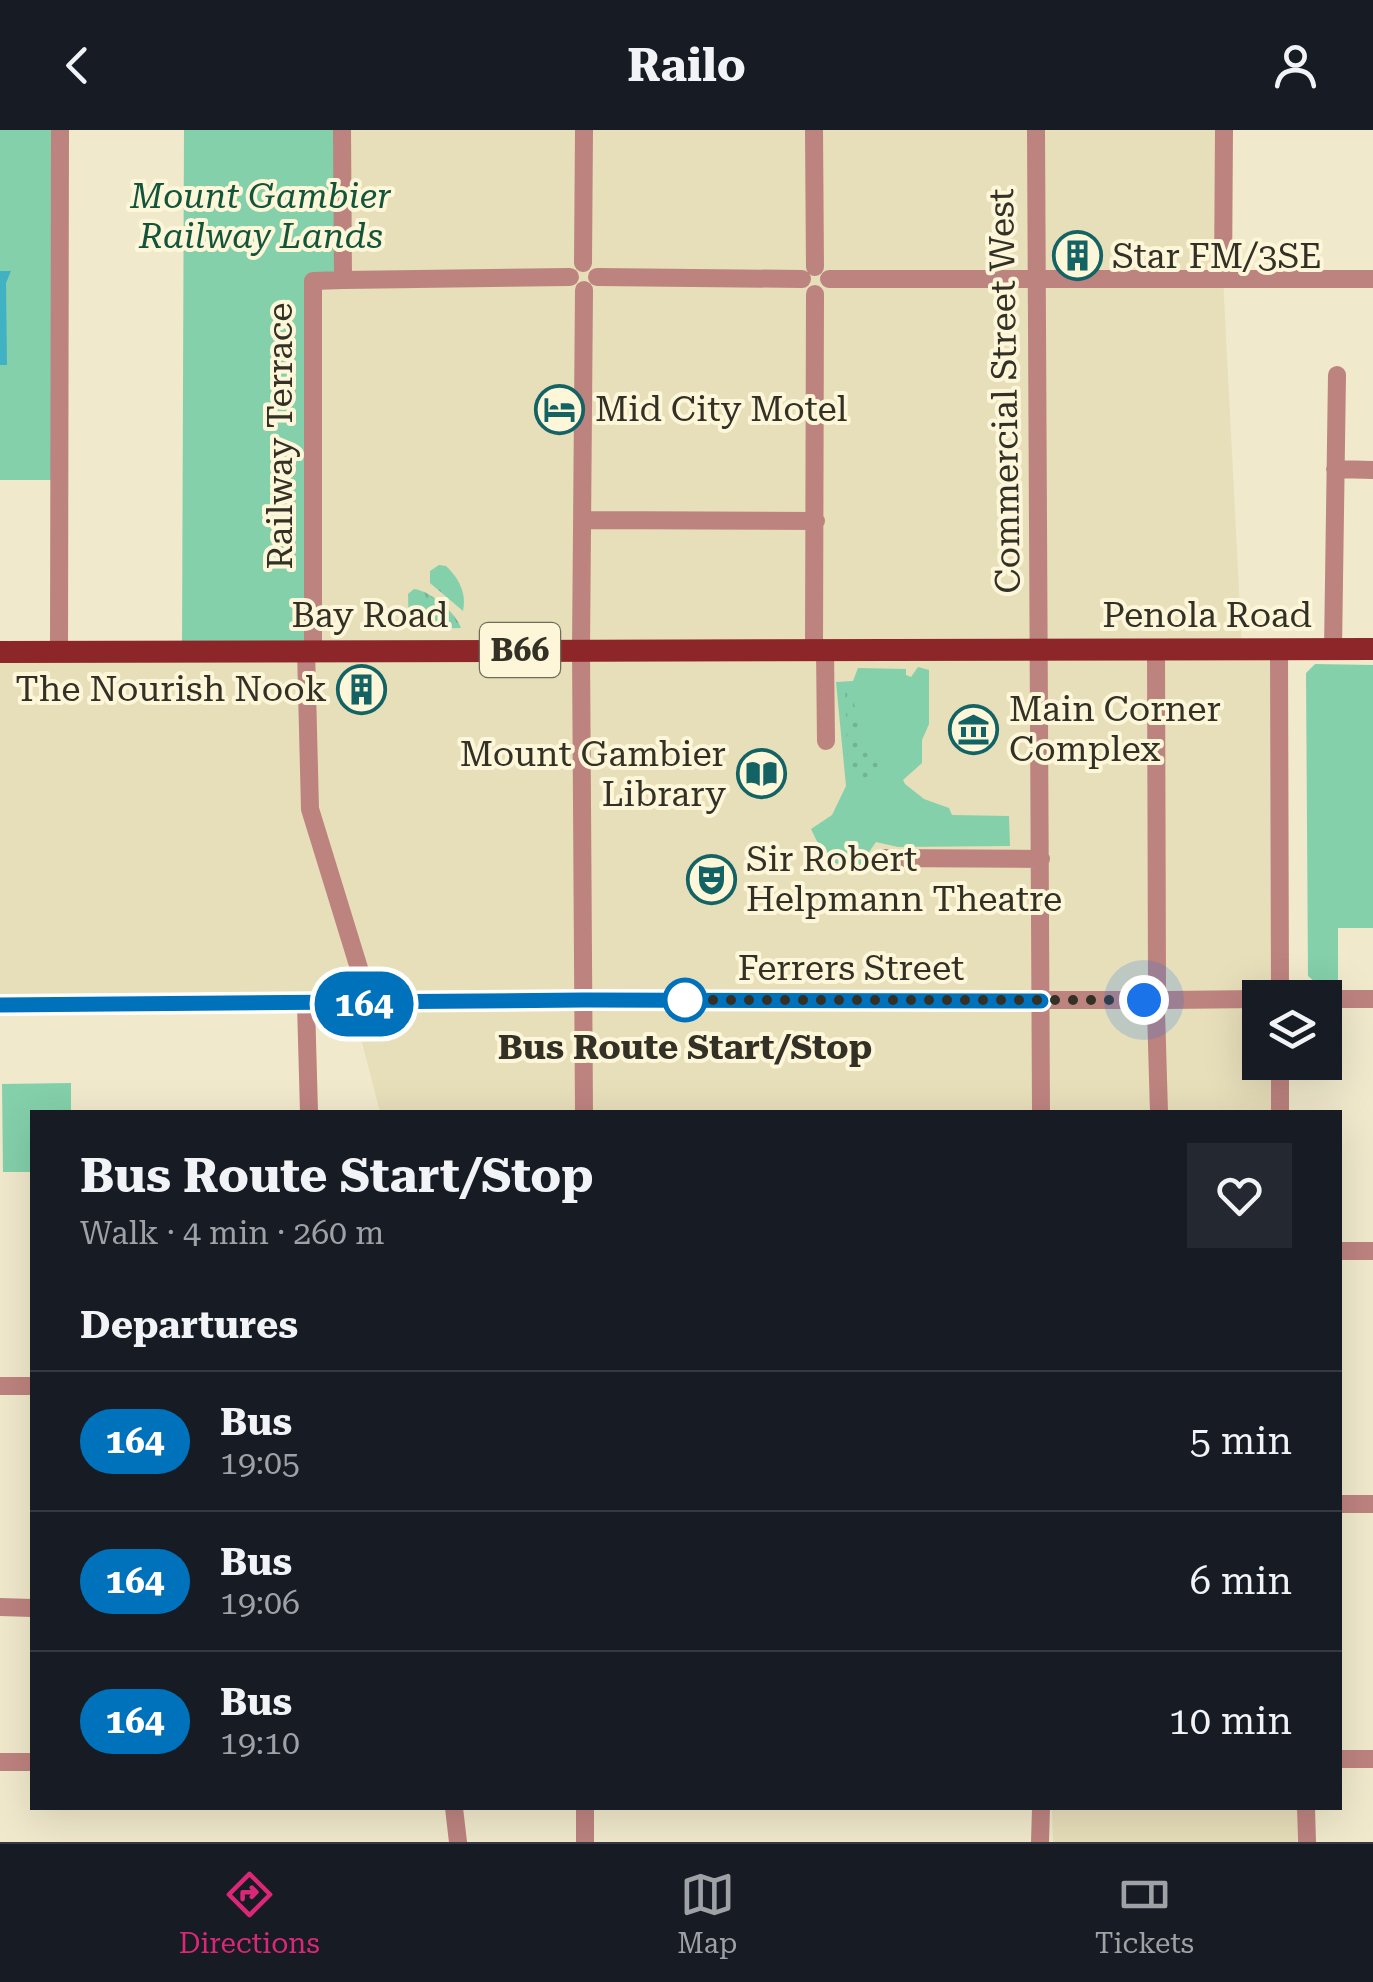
<!DOCTYPE html>
<meta charset="utf-8">
<style>
:root{--surface:#171b24;--page:#242831;--text:#f1f3f6;--muted:#9ea1a6;--line:#363941;--accent:#db2777}
body{margin:0;font-family:"Roboto Serif",serif;background:var(--page);color:var(--text);height:100vh;display:flex;flex-direction:column;font-size:38px;white-space:nowrap}
*{box-sizing:border-box;margin:0}
p{font-size:32px;color:var(--muted)}
.icon{flex:none;width:55px;height:55px;fill:none;stroke:currentColor;stroke-width:2;stroke-linecap:round;stroke-linejoin:round}
.map{position:relative;flex:1;overflow:hidden}
.drawer{position:absolute;left:30px;top:980px;width:1312px;height:700px;display:flex;flex-direction:column;background:var(--surface);border-radius:0px;box-shadow:0 10px 40px #0002}
.drawer>*{flex:none}
.badge{padding:0 20px;border-radius:32px;font-size:35px;line-height:65px}
.tools{position:absolute;left:1242px;top:850px;display:grid;gap:20px}
.tools a{display:grid;place-items:center;width:100px;height:100px;border-radius:0px;background:var(--surface);box-shadow:0 10px 40px #0002;font-size:50px}
.you{position:absolute;width:50px;height:50px;margin:-25px;border:8px solid #fff;border-radius:50%;background:#1a73e8;box-shadow:0 0 0 15px #1a73e833}
.map>.badge{position:absolute;translate:-50% -50%;box-shadow:0 0 0 5px #fff}
h2{padding:0 50px;font-size:38px;line-height:90px}
.round{display:grid;place-items:center;flex:none;width:105px;height:105px;border-radius:0px;background:var(--page)}
.overview{display:flex;align-items:center;justify-content:space-between;height:170px;padding:0 50px}
h1{font-size:48px;font-weight:700;line-height:75px}
ul{padding:0;list-style:none}
li{display:flex;align-items:center;gap:30px;height:140px;padding:0 50px;border-top:2px solid var(--line)}
li div{flex:1}
li b{display:block;font-size:38px}
li em{font-style:normal}
li .badge{min-width:110px;font-weight:700;text-align:center}
header{display:flex;justify-content:space-between;align-items:center;height:130px;padding:0 50px;background:var(--surface);font-size:45px;font-weight:700}
.tab-bar{display:flex;justify-content:space-around;align-items:center;height:140px;border-top:2px solid var(--line);background:var(--surface);font-size:28px;color:var(--muted)}
.tab-bar a{display:grid;justify-items:center;gap:5px}
.tab-bar .active{color:var(--accent)}
.map>svg:first-child{display:block}
.built{fill:#e7deba}
.grass{fill:url(#grass-tufts)}
.park{fill:#84d0ab}
.garden{fill:url(#garden-dots)}
.water{fill:#41b2c3}
.lines{fill:none;stroke-linecap:round;stroke-linejoin:round}
.minor{stroke:#bd837f;stroke-width:18}
.major{stroke:#8d2628;stroke-width:22}
.line-casing{stroke:#fff;stroke-width:22}
.line{stroke:#0072bc;stroke-width:15}
.walk{stroke:#333126;stroke-width:10;stroke-dasharray:0 18}
.stop-dot{fill:#fff;stroke:#0072bc;stroke-width:5}
.labels{text-anchor:middle;dominant-baseline:central;stroke-width:8;stroke-linejoin:round;paint-order:stroke}
.shield{fill:#fdf6d9;stroke:#706c5c;stroke-width:2.5}
.shield-label{font-size:32px;font-weight:bold;fill:#333126}
.park-label{font-size:35px;font-style:italic;fill:#13553b;stroke:#fdf6d9}
.poi-label{font-size:35px;fill:#333126;stroke:#fdf6d9;text-anchor:start}
.street-label{font-size:35px;fill:#333126;stroke:#fdf6d9}
.stop-label{font-size:35px;font-weight:bold;fill:#333126;stroke:#fdf6d9}
</style>
<header><svg class="icon" aria-label="back" viewBox="0 0 24 24"><path d="M15 5l-7 7 7 7"/></svg>Railo<svg class="icon" aria-label="person" viewBox="0 0 24 24"><circle cx="12" cy="8" r="4"/><path d="M4 21q1-7 8-7t8 7"/></svg></header>
<div class="map">
<svg width="1373" height="1712" viewBox="0 0 1373 1712">
<defs>
<pattern id="grass-tufts" width="24" height="20" patternUnits="userSpaceOnUse" patternTransform="scale(2.5)"><rect width="24" height="20" fill="#84d0ab"/><path d="M3 7l-1-3M5 7V3M7 7l1-3M15 17l-1-3M17 17v-4M19 17l1-3" fill="none" stroke="#72b393"/></pattern>
<pattern id="garden-dots" width="8" height="8" patternUnits="userSpaceOnUse" patternTransform="scale(2.5)"><rect width="8" height="8" fill="#84d0ab"/><path d="M2 2h.1M6 6h.1" fill="none" stroke="#72b393" stroke-width="1.8" stroke-linecap="round"/></pattern>
</defs>
<rect width="100%" height="100%" fill="#f0e9cc"/>
<path class="built" d="M336,0h888l-1,149 19,370 37,1v347l-19,1v64l19,1v49h-899l-28,-108h-352v-352l313,-2 -5,-373z
M1052,1678h245v34h-244z"/>
<path class="grass" d="M439,435l7,1c13,12 21,28 17,45l-33,-28v-12z
M414,459c17,2 42,24 47,39l-52,1 -1,-35z"/>
<path class="park" d="M0,0h60l-1,350h-59z
M184,0h152l3,146 -31,1v369h-126z
M1315,534l58,1v263h-35v59h-17l-13,-11 -2,-303z
M918,537l11,3v54l-7,16v23l-19,17 2,4 19,15 25,9 3,7 57,1 1,30 -112,1 -22,-5 -7,10 -1,17 -11,1 -31,-10 -15,-31 21,-14 14,-29 -10,-104 17,-1 5,-13 48,1v6l5,2z
M71,953v29h-39v60h-29l-1,-88z"/>
<path class="garden" d="M845,554h5l13,62 13,9 5,10 -7,17 -26,-3z"/>
<path class="water" d="M0,141h11l-5,12 1,82h-7z"/>
<g class="lines">
<path class="minor" d="M814,0l1,137
M1036,0l5,982
M583,133l1,-133
M597,147l205,2
M829,149h544
M1223,149l1,-149
M343,150l227,-3
M584,160l-3,360 3,462
M1335,339l38,1
M582,390l234,1
M306,520l4,159 60,195
M313,520v-369l30,-1 -1,-150
M814,520l1,-356
M825,520l1,91
M1156,520l1,338
M1279,520l1,348
M1333,520l4,-275
M59,522l1,-522
M881,728l160,1
M1325,869h48
M1167,870l93,-1
M306,874l3,108
M0,875l585,-5h559
M1156,881l3,101
M1280,982v-50
M1340,1121h33
M0,1256h32
M1340,1374h33
M0,1477l32,1
M1340,1629h33
M0,1632h32
M454,1678l4,34
M585,1678v34
M1306,1678l1,34
M1040,1712l1,-34"/>
<path class="major" d="M0,522l1373,-3"/>
</g>
<g class="lines">
<defs>
<path id="line" d="M0,875l584,-5 457,1"/>
</defs>
<use href="#line" class="line-casing"/>
<use href="#line" class="line"/>
<path class="walk" d="M685,870h-13h472"/>
</g>
<defs>
<symbol id="building-ring" viewBox="-11 -11 22 22"><circle r="9.5" fill="#fdf6d9" stroke="#136365" stroke-width="1.5"/><path d="M-4-6H4V6H1V3H-1V6H-4ZM-2.5-4.3h1.7v1.8h-1.7ZM.8-4.3h1.7v1.8H.8ZM-2.5-1h1.7V.8h-1.7ZM.8-1h1.7V.8H.8Z" fill="#136365"/></symbol>
<symbol id="hotel-ring" viewBox="-11 -11 22 22"><circle r="9.5" fill="#fdf6d9" stroke="#136365" stroke-width="1.5"/><path d="M-6-4.5h1.5V1H6V5H4.5V3h-9V5H-6ZM-4 0a1.8 1.8 0 1 1 3.6 0ZM.5 0V-2.5h3Q6-2.5 6 0Z" fill="#136365"/></symbol>
<symbol id="museum-ring" viewBox="-11 -11 22 22"><circle r="9.5" fill="#fdf6d9" stroke="#136365" stroke-width="1.5"/><path d="M0-6L6-3V-2H-6V-3ZM-5-1h2V3h-2ZM-1-1h2V3h-2ZM3-1h2V3H3ZM-6 4H6V6H-6Z" fill="#136365"/></symbol>
<symbol id="library-ring" viewBox="-11 -11 22 22"><circle r="9.5" fill="#fdf6d9" stroke="#136365" stroke-width="1.5"/><path d="M-6-4Q-3-5.5-.7-3.5V5Q-3 3-6 4ZM6-4Q3-5.5 .7-3.5V5Q3 3 6 4Z" fill="#136365"/></symbol>
<symbol id="theatre-ring" viewBox="-11 -11 22 22"><circle r="9.5" fill="#fdf6d9" stroke="#136365" stroke-width="1.5"/><path d="M-5-5.5Q0-4 5-5.5V0Q5 5 0 6Q-5 5-5 0ZM-3.3-2.5H-1v1.5H-3.3ZM1-2.5H3.3v1.5H1ZM-2.8 1Q0 5.5 2.8 1Z" fill="#136365"/></symbol>
</defs>
<g fill-rule="evenodd">
<use href="#building-ring" x="1050" y="98" width="55" height="55"/>
<use href="#hotel-ring" x="532" y="252" width="55" height="55"/>
<use href="#building-ring" x="334" y="532" width="55" height="55"/>
<use href="#museum-ring" x="946" y="572" width="55" height="55"/>
<use href="#library-ring" x="734" y="616" width="55" height="55"/>
<use href="#theatre-ring" x="684" y="722" width="55" height="55"/>
</g>
<circle class="stop-dot" cx="685" cy="870" r="20"/>
<g class="labels">
<rect class="shield" x="480" y="493" width="80" height="54" rx="8"/>
<g class="shield-label">
<text x="520" y="520">B66</text>
</g>
<g class="park-label">
<text x="261" y="66">Mount Gambier<tspan x="261" dy="40">Railway Lands</tspan></text>
</g>
<g class="poi-label">
<text x="1112" y="126">Star FM/3SE</text>
<text x="595" y="279">Mid City Motel</text>
<text x="327" y="559" text-anchor="end">The Nourish Nook</text>
<text x="1009" y="579">Main Corner<tspan x="1009" dy="40">Complex</tspan></text>
<text x="726" y="624" text-anchor="end">Mount Gambier<tspan x="726" dy="40">Library</tspan></text>
<text x="746" y="729">Sir Robert<tspan x="746" dy="40">Helpmann Theatre</tspan></text>
</g>
<g class="street-label">
<text transform="translate(1005 261) rotate(-91)">Commercial Street West</text>
<text transform="translate(280 306) rotate(-90)">Railway Terrace</text>
<text x="370" y="485">Bay Road</text>
<text x="1207" y="485">Penola Road</text>
<text x="851" y="838">Ferrers Street</text>
</g>
<g class="stop-label">
<text x="685" y="917">Bus Route Start/Stop</text>
</g>
</g>
</svg>
<div class="tools">
<a><svg class="icon" aria-label="layers" viewBox="0 0 24 24"><path d="M12 4l9 5-9 5-9-5zM3 14l9 5 9-5"/></svg></a>
</div>
<div class="you" style="left:1144px;top:870px"></div>
<b class="badge" style="left:364px;top:874px;background:#0072bc;color:#fff">164</b>
<section class="drawer">
<div class="overview"><div><h1>Bus Route Start/Stop</h1><p>Walk · 4 min · 260 m</p></div><a class="round"><svg class="icon" aria-label="heart" viewBox="0 0 24 24"><path d="M12 20l-8-8c-3-5 5-10 8-4 3-6 11-1 8 4z"/></svg></a></div>
<h2>Departures</h2>
<ul>
<li><span class="badge" style="background:#0072bc;color:#fff">164</span><div><b>Bus</b><p>19:05</p></div><em>5 min</em></li>
<li><span class="badge" style="background:#0072bc;color:#fff">164</span><div><b>Bus</b><p>19:06</p></div><em>6 min</em></li>
<li><span class="badge" style="background:#0072bc;color:#fff">164</span><div><b>Bus</b><p>19:10</p></div><em>10 min</em></li>
</ul>
</section>
</div>
<nav class="tab-bar">
<a class="active"><svg class="icon" aria-label="directions" viewBox="0 0 24 24"><path d="M12 3l9 9-9 9-9-9zM9 14v-3h6M13 9l2 2-2 2"/></svg>Directions</a>
<a><svg class="icon" aria-label="map" viewBox="0 0 24 24"><path d="M3 6l6-2 6 2 6-2v14l-6 2-6-2-6 2zM9 4v14M15 6v14"/></svg>Map</a>
<a><svg class="icon" aria-label="tickets" viewBox="0 0 24 24"><path d="M3 7h18v10H3zM15 7v10"/></svg>Tickets</a>
</nav>
